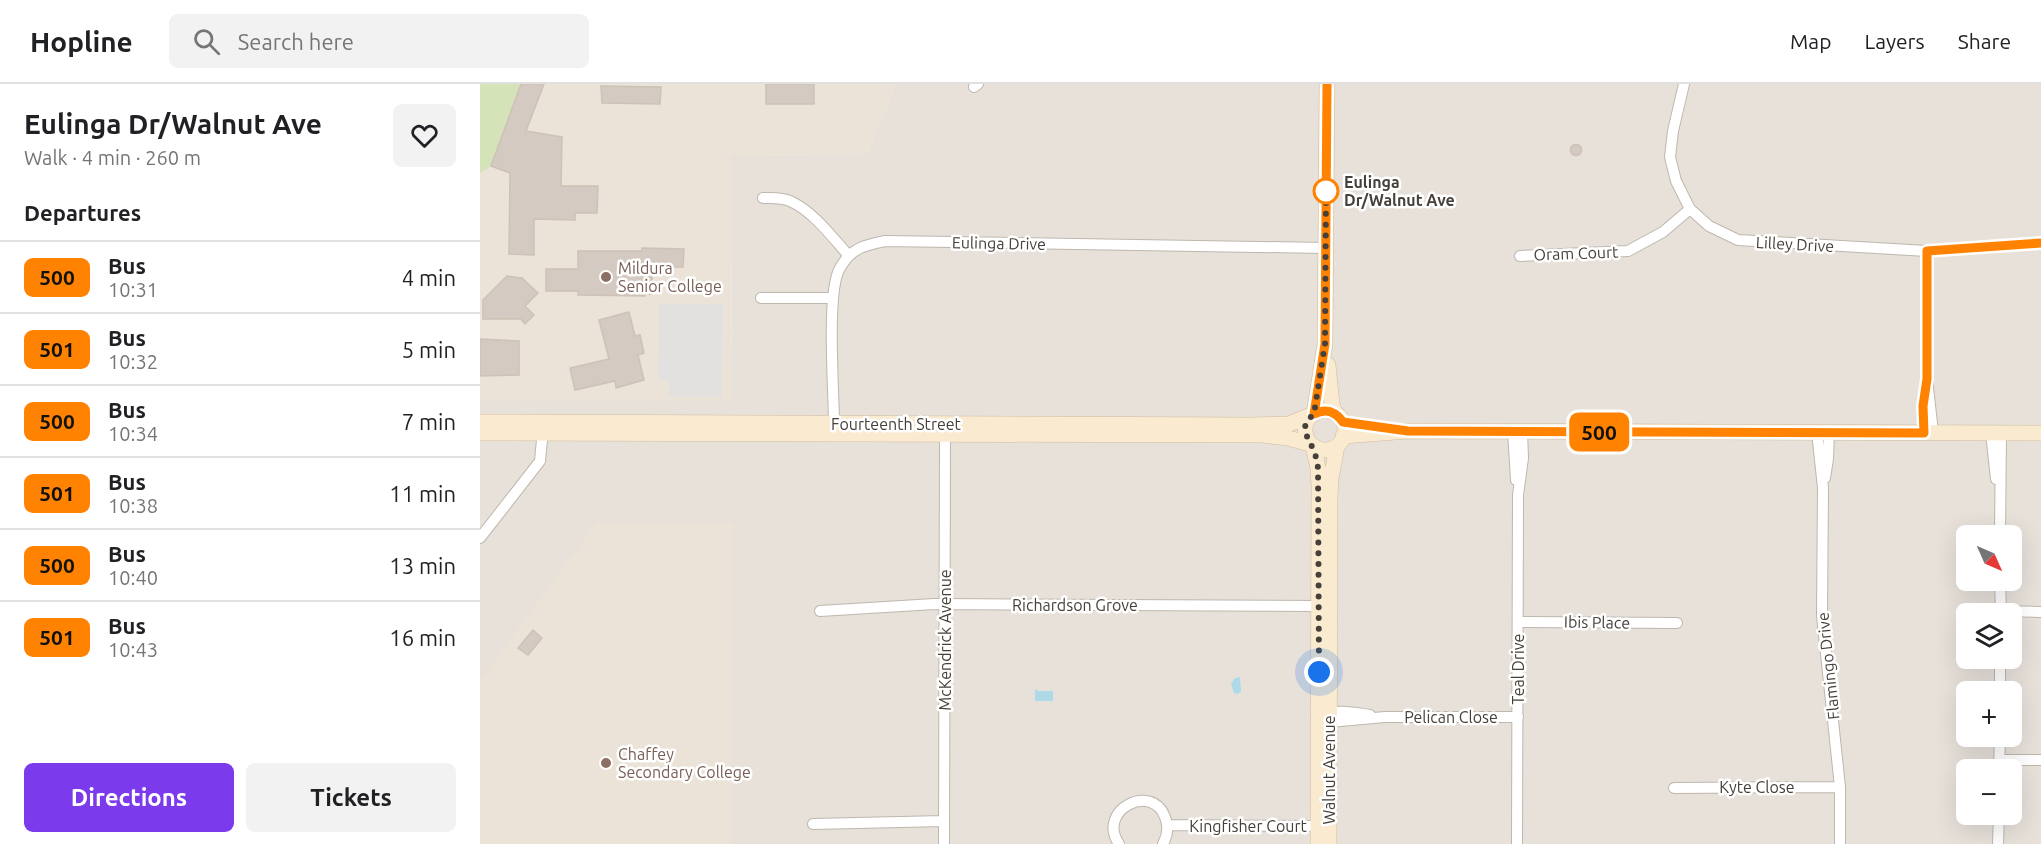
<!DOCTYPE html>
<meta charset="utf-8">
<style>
:root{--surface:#fff;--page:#f2f2f2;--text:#202124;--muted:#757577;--line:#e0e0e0;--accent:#7c3aed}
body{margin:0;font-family:Ubuntu,sans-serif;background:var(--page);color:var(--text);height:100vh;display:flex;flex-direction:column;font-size:22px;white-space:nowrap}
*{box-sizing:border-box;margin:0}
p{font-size:20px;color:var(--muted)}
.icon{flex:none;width:33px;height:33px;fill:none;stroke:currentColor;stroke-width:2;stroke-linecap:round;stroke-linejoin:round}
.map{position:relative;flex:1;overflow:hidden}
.panel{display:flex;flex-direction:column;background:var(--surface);width:480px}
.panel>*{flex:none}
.badge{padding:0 12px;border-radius:9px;font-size:21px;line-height:39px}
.needle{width:39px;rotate:135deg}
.tools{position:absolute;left:1476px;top:441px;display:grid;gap:12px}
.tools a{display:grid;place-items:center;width:66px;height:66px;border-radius:9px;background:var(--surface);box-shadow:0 6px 24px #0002;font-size:30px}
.you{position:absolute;width:30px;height:30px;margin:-15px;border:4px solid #fff;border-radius:50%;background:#1a73e8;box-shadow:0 0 0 9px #1a73e833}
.map>.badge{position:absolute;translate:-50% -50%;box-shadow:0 0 0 3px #fff}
h2{padding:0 24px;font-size:22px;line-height:54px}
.round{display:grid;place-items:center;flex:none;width:63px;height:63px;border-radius:9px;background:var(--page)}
.overview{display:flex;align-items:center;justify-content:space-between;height:102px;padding:0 24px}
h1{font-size:28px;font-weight:700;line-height:45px}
.button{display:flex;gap:12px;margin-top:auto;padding:12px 24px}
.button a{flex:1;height:69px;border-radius:9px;background:var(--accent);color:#fff;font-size:24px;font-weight:700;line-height:69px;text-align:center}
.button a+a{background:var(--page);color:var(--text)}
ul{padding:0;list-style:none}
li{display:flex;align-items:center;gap:18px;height:72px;padding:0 24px;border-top:2px solid var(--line)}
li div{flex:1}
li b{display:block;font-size:22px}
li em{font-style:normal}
li .badge{min-width:66px;font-weight:700;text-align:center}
header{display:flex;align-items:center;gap:36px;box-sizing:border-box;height:84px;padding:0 30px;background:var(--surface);border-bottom:2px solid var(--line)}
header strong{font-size:28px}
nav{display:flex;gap:33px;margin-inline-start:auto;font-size:21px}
.search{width:420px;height:54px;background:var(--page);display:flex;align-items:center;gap:15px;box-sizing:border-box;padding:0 21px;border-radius:9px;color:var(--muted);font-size:22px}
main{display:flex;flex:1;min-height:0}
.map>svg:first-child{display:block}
.residential{fill:#e7e1da;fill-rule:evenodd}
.education{fill:#ebe3d7}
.green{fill:#d5e3b8}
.parking{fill:#e3e1df}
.water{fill:#aed9e9}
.building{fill:#d4cac2;stroke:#cec1b5;stroke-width:1.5}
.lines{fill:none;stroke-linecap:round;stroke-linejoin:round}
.street-casing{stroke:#beb7ae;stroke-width:12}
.secondary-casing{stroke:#cebca0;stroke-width:16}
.street{stroke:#fff;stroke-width:10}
.secondary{stroke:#f9ead0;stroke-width:15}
.line-casing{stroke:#fff;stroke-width:14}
.line{stroke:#ff8200;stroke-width:9}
.walk{stroke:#47403a;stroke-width:6;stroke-dasharray:0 10.8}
.stop-dot{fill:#fff;stroke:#ff8200;stroke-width:3}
.education-dot{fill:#8d6e63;stroke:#fff;stroke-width:2}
.labels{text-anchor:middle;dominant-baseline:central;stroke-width:5;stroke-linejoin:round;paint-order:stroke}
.stop-label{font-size:16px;font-weight:bold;fill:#47403a;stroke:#fff;text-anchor:start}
.street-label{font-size:16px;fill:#47403a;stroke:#fff}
.education-label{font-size:16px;fill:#785e54;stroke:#fff;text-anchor:start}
</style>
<header>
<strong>Hopline</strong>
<div class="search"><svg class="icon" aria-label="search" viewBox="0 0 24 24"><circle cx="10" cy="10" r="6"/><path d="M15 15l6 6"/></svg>Search here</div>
<nav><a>Map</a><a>Layers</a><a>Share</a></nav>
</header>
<main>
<section class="panel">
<div class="overview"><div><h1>Eulinga Dr/Walnut Ave</h1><p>Walk · 4 min · 260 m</p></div><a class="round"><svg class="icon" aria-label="heart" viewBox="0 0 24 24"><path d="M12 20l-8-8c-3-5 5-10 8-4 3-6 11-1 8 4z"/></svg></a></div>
<h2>Departures</h2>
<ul>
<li><span class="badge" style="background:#ff8200;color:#111">500</span><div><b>Bus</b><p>10:31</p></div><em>4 min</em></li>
<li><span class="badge" style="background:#ff8200;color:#111">501</span><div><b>Bus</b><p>10:32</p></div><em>5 min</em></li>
<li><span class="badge" style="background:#ff8200;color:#111">500</span><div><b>Bus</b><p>10:34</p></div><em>7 min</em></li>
<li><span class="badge" style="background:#ff8200;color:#111">501</span><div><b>Bus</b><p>10:38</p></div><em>11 min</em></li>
<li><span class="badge" style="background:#ff8200;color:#111">500</span><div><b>Bus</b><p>10:40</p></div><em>13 min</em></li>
<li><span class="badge" style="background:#ff8200;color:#111">501</span><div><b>Bus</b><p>10:43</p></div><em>16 min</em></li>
</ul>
<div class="button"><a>Directions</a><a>Tickets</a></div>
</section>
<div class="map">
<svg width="1561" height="760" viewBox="0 0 1561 760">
<rect width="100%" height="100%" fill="#f4f0eb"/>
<path class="residential" d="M416,0h1145v760h-1561v-444h252l-1,-245 136,-1zM1486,452h46v44h-46zM1486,530h46v44h-46zM1486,608h46v44h-46zM1486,686h46v44h-46z"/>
<path class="education" d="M0,0h416l-29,70 -136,1 1,245h-252z
M116,439h137l-2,321h-251v-163z"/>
<path class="green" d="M0,0h41l-30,82 -11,7z"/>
<path class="parking" d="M179,220h64l-1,93h-53v-16l-11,-1z"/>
<path class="water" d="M760,593l1,15 -4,2 -3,-1 -3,-9 4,-6z
M555,605l3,2h15v10h-18z"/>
<path class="building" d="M41,0h23l-18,47 36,6 -1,49h37l-1,27h-22v7l-41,-1v36l-25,-1 1,-81 -19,-7z
M286,0h48v20h-48z
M121,2l60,1 -1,17 -58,-1z
M1090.5 66a5.5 5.5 0 1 1 11 0a5.5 5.5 0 1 1-11 0Z
M162,164l42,1 -1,18h-31v27h-7v2l-67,-1v-4h-32v-22h32v-18h64z
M27,192l15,2 16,15 -13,13 9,9 -9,9 -4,-5h-38v-19z
M149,228l6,24 5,-1 4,18 -6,2 6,25 -28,8 -1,-7 -40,9 -5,-22 39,-9 -10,-39z
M0,255l39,2v34l-39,1z
M53,546l9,8 -14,17 -10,-7z"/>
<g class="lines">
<defs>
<path id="street" d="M1204,0l-11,47 -3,26 6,24 14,28 19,17 29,14 189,11 114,-8
M494,3l4,-3
M283,114c9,0 18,-1 27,3 24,11 42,36 59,55
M1447,167v128l6,53
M1040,172l108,-5 35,-19 27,-23
M281,214h71
M354,340c0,-32 -8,-133 6,-156 11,-20 25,-23 45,-27l441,7
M1033,347l3,49
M1337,348l6,56 -1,128 18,171v57
M1444,349l-1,-27 3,-17
M1511,349l5,46
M1345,394l3,-19 1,-27
M1520,452l1,-103
M0,454l60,-77 3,-32
M1520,496l1,34
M340,527l114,-7 389,2
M1521,527l40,1
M1038,538l159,1
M1520,608v-34
M843,631c14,-6 32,-2 47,0
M844,635l5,3 56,-5h133
M1519,676h42
M1519,686l1,-34
M1194,704l166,-1
M333,740l131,-3
M688,741l156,1
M464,760l1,-409
M639,760c-23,-34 33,-62 46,-27 4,10 3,18 -2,27
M1037,760l1,-349 5,-37 -1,-27
M1518,760l1,-30"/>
<path id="secondary" d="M848,281l4,39 3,9
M825 346a20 20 0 1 1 40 0a20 20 0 1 1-40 0Z
M834,330l11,-70 2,-260
M0,338l770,3 39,-1 22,-9
M0,349l782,2 26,3 22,6
M863,352l65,-5 633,2
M833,362l5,22 1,18 -1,358
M849,760l1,-347 1,-18 6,-33"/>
</defs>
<use href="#street" class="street-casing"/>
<use href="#secondary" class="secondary-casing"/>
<use href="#street" class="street"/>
<use href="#secondary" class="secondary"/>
</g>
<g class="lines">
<defs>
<path id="line" d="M847,0l-2,260 -11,70c12,-6 21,-3 29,8l65,9 516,2 -1,-27 4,-27v-128l114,-8"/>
</defs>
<use href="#line" class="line-casing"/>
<use href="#line" class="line"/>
<path class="walk" d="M839,588l-1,-204c-1,-6 -2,-13 -5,-19 -6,-15 -15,-21 1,-35l11,-70 1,-153"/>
</g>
<circle class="stop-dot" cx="846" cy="107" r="12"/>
<g class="education-dot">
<circle cx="126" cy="193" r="6"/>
<circle cx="126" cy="679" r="6"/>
</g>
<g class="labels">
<g class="stop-label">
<text x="864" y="98">Eulinga<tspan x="864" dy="18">Dr/Walnut Ave</tspan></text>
</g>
<g class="street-label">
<text transform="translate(519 159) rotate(1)">Eulinga Drive</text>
<text transform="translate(1315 160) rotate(3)">Lilley Drive</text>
<text transform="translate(1096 169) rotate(-2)">Oram Court</text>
<text x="416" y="340">Fourteenth Street</text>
<text x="595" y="521">Richardson Grove</text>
<text transform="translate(1117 538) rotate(1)">Ibis Place</text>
<text transform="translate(465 556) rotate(-90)">McKendrick Avenue</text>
<text transform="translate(1348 582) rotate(-96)">Flamingo Drive</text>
<text transform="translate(1038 585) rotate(-90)">Teal Drive</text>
<text x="971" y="633">Pelican Close</text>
<text transform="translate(849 686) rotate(-90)">Walnut Avenue</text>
<text x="1277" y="703">Kyte Close</text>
<text x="768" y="742">Kingfisher Court</text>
</g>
<g class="education-label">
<text x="138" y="184">Mildura<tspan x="138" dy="18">Senior College</tspan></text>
<text x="138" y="670">Chaffey<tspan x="138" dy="18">Secondary College</tspan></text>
</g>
</g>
</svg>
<div class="tools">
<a><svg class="needle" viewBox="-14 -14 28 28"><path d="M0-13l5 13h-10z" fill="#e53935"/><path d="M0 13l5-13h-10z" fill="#757577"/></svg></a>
<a><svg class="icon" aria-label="layers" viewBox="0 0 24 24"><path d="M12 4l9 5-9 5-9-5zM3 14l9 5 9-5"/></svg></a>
<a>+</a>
<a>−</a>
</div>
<div class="you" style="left:839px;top:588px"></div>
<b class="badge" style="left:1119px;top:348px;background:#ff8200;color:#111">500</b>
</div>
</main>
